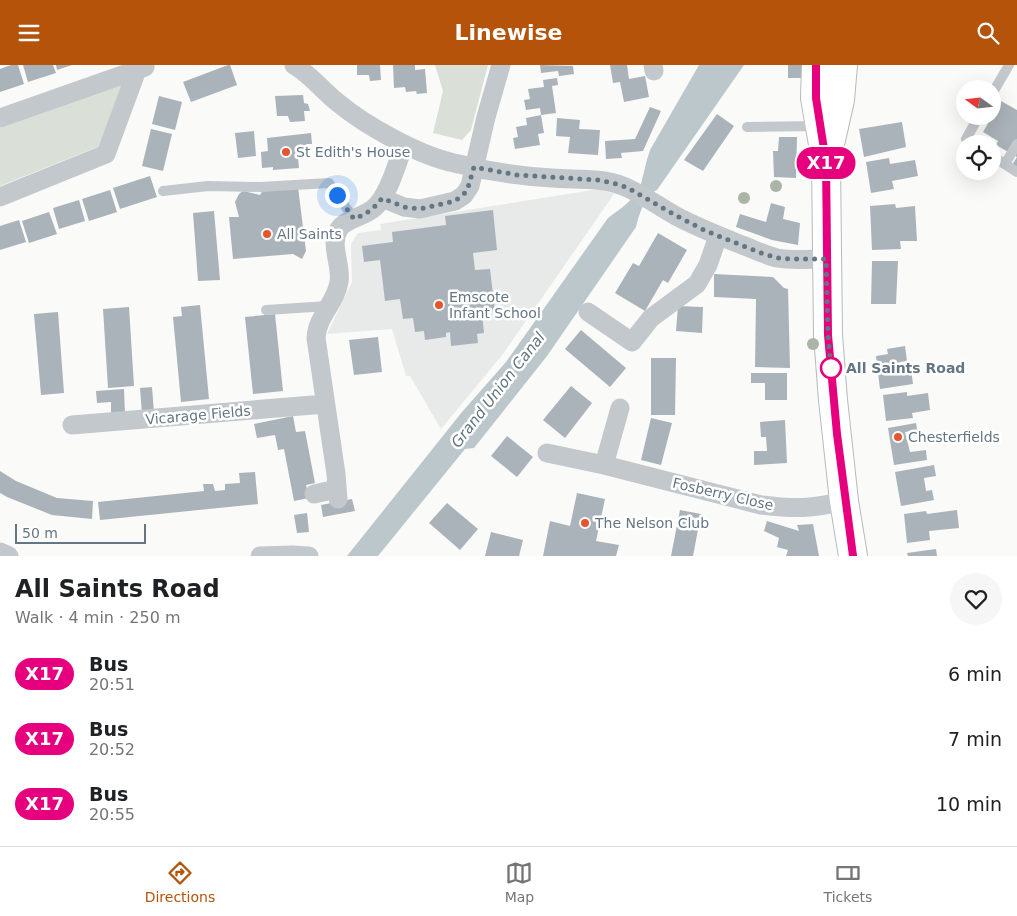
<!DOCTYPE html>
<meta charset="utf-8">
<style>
:root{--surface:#fff;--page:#f6f6f6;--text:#202124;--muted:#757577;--line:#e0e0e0;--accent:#b45309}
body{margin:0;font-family:"DejaVu Sans",sans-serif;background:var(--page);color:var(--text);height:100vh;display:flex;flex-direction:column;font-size:19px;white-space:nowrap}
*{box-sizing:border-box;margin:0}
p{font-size:16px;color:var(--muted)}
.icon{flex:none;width:28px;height:28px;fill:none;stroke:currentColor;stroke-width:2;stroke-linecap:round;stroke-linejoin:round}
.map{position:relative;height:491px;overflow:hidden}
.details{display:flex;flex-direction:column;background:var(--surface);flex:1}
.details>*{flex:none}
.badge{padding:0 10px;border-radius:16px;font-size:18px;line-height:32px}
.needle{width:32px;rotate:285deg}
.buttons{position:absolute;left:956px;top:15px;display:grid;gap:10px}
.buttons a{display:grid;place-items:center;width:45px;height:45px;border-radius:50%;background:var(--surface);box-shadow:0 5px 20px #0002;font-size:25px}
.scale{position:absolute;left:15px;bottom:12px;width:131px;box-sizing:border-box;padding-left:5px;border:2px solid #657683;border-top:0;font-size:14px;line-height:18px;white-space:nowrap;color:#657683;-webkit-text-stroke:4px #fff;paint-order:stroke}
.you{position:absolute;width:25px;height:25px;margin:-12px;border:4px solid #fff;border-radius:50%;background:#1a73e8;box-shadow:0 0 0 8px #1a73e833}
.map>.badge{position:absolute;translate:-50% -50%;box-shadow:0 0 0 2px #fff}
.round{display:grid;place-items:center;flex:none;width:52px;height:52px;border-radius:26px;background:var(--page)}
.head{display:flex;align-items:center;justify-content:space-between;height:85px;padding:0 15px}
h1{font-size:24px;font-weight:600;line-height:38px}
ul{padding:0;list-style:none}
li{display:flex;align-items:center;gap:15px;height:65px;padding:0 15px}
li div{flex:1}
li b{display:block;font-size:19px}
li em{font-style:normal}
li .badge{min-width:55px;font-weight:700;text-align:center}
header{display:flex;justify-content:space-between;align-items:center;height:65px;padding:0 15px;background:var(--accent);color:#fff;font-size:22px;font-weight:600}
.tabs{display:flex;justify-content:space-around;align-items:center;height:70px;border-top:1px solid var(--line);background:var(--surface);font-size:14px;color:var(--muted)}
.tabs a{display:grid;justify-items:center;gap:2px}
.tabs .current{color:var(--accent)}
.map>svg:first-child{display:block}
.built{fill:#e8e9e9}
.green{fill:#dadfd7}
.water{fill:#bbc7cb}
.building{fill:#aab3b9}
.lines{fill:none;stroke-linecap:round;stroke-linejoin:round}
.primary-casing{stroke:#b5babe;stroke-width:30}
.lane{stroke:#c3c8cc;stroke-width:10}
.street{stroke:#c3c8cc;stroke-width:19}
.primary{stroke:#fff;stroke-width:28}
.tree{fill:#aab4a7}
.line-casing{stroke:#fff;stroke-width:11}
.line{stroke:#e6007e;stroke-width:8}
.walk{stroke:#657683;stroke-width:5;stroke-dasharray:0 9}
.poi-dot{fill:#e4572e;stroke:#fff;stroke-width:2}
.stop-dot{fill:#fff;stroke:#e6007e;stroke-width:2.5}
.labels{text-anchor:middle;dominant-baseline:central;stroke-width:5;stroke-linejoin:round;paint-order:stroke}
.poi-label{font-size:14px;fill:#657683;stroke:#fff;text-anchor:start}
.stop-label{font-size:14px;font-weight:bold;fill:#657683;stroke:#fff;text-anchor:start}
.street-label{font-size:14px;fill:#657683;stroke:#fff}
.water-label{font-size:15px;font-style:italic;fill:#60757c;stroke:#fff}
</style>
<header><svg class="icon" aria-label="menu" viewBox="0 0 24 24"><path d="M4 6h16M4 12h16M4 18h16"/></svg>Linewise<svg class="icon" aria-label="search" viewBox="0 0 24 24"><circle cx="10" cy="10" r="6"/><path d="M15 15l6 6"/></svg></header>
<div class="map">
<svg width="1017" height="491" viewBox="0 0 1017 491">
<rect width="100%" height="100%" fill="#fafaf8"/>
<path class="built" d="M599,124l15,5 -111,160 -62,75 -31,-53h-4l-14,-47 -65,5 25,-52 -1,-38 7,-11 23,-3 -1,-6z"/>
<path class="green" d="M435,0h53l-17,65 -9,10 -29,-7 10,-42z
M125,18l-23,62 -102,41v-58z"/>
<path class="water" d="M699,0h45l-87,125c-12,5 -18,25 -21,37l-89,129 -73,92 -9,1 -87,107h-31l115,-144 44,-50 102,-144c12,-9 28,-19 33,-34 3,-11 5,-23 9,-34z"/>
<path class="building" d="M11,0h7l6,19 -24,8v-23z
M23,0h30l3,8 -28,9z
M56,0h16l-15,5z
M228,0h2l7,20 -46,17 -8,-20z
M357,0h23l1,15 -11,1 -1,-6h-12z
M393,0h22v5l10,-1 2,24 -10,1 -1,-3 -10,1 -1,-5 -11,1z
M540,0l33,1 1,8 -15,2 -1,-5 -17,2z
M610,0h17l2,14 16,-3 4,21 -25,5 -4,-20 -7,1z
M788,0h14l-1,13h-13z
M557,13l1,7 -6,1 4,27 -15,2 -1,-7 -14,2 -2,-10 6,-1 -2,-10 16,-2 -1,-7z
M303,30l1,8 4,1 2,7h-6l1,10 -15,1 -2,-6h-11l-2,-20z
M159,31l23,6 -7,28 -23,-6z
M1001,36l16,9v58l-5,-3 5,-8 -21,-12 2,-4 -15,-9z
M650,42l11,4 -18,40 -22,2 1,5 -16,1 -1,-18 30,-2z
M717,49l17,12 -31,45 -19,-11z
M541,50l3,18 -6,1 2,11 -25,4 -2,-11 5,-1 -2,-10 11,-2 -1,-7z
M557,53l23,2 -1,9 21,1 -2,25 -30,-2 2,-16 -14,-1z
M902,57l4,25 -42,10 -5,-28z
M151,64l21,5 -9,37 -21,-5z
M254,66l2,25 -18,2 -3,-25z
M311,68l1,11h-5l1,12 -10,2 1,10 -26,2v-3l-11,1 -1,-16 7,-1 -1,-13z
M779,72h18l-1,41 -22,-1 -1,-26h5z
M889,93l1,6 25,-4 3,16 -26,5 2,8 -23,4 -5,-31z
M150,111l7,21 -37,12 -7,-21z
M298,122l8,64 -4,8 -9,-5 -60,5 -4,-42h10l-4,-15 4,-8 4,-3 17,4 3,-5z
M110,125l7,22 -28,9 -7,-22z
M79,135l6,21 -26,8 -6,-21z
M771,138l14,4 -2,12 17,4 -2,22 -26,-5 -36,-13 4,-13 26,8z
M895,139l1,4 19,-2 2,35h-17l1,8 -29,1 -2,-44z
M493,145l4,40 -24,3 2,17 15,-1 5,42 -13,2 2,20 -7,1 1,9 -27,3 -1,-14 -4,1v4l-21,3 -1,-9 -9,1 -2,-14 -10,1 -3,-20 -15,2 -5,-41 -16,2 -2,-16 31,-4 -1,-10 54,-7 -1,-9z
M214,146l6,69 -22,1 -5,-68z
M49,147l8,22 -28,9 -7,-22z
M19,155l7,22 -26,8v-24z
M658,168l29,17 -19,33 -5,-3 -18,31 -30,-18 18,-30 6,3z
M872,196h26l-2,43h-25z
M714,209l59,3 11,11 4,1 2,79 -35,-1 1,-68 -42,-2z
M200,240l9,94 -28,3 -8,-85 9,-1 -1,-9z
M678,241l25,1 -1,26 -26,-2z
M129,242l5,79 -26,2 -5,-79z
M58,247l6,81 -23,2 -7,-81z
M275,249l8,77 -30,3 -8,-77z
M581,265l45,38 -16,19 -45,-38z
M378,272l4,35 -28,3 -5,-35z
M905,281l2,15 -7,1 1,9 10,-2 2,15 -33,5 -4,-33 12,-2 -1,-5z
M651,293h25l-1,57h-24z
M751,308h36v27h-22v-17h-14z
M571,321l21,17 -27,35 -22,-18z
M152,322l2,26 -12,1 -2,-26z
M124,324l1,25 -14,1v-13l-14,1 -1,-12z
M907,327v4l21,-3 2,17 -18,3 1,5 -27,3 -3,-26z
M293,351l3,16 9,-1 10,52 -9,2 3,13 -15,3 -10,-52 -6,1 -3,-15 -18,3 -3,-14z
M651,353l21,5 -11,42 -20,-5z
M785,355l2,43 -33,2v-14h13l-1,-14h-5l-1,-15z
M916,358l1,7 -12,2 5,20 16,-2 1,10 -33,5 -6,-37z
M507,371l26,21 -16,20 -26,-21z
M934,400l2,11 -12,2 2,13 6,-1 2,10 -33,6 -6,-34z
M0,406l16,10 41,17 36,3 -1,18 -40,-4 -45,-18 -7,-4z
M255,407l3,32 -158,16 -2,-18 106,-11 -1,-7h10l2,7 10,-1v-6l15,-1 -1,-10z
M577,428l28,6 -9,42 23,4 -3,11h-73l7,-35 20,5z
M352,434l3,12 -32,6 -2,-12z
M447,438l31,26 -18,21 -31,-27z
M680,445l21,4 -8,42h-22z
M957,445l2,18 -30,3 1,9 -23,3 -3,-29 22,-3 1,3z
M307,448l2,19 -12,1 -3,-18z
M767,456l32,10 -2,-6 16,-1 6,32h-33l2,-6 -11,-3 2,-9 -15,-7z
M491,467l32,8 -4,16h-34z
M936,484l1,7h-29l-1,-3z"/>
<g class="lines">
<defs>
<path id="primary" d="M816,0l-1,33 9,52
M843,0l-3,35 -14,62 2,173 5,65 11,101 9,55"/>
</defs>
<use href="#primary" class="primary-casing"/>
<path class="lane" d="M992,29l17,-29
M747,62l72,-1
M973,79l-7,-5 13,-23
M992,91l25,16
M1005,99l12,-20
M163,126l45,-5 53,1 68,-4 25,36
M266,245l62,-4"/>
<path class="street" d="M294,0c17,10 28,25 43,37 29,24 81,53 117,61 32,8 65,13 98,15 23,2 49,-1 71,8 18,7 35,20 53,30 21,11 43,20 66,29 11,4 23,10 35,13 16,3 33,1 49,1
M653,0l1,6
M0,53l145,-51
M0,132l106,-43 31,-84
M382,133l22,9 16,2 35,-8 9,-6 6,-9 16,-69 15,-52
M588,247l44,30 19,-24 46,-34 11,-19 10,-29
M72,360l253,-21
M547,388l57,12 157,40c33,4 51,4 83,-4
M604,400l16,-57
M314,429l23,-5
M338,434l-2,-25 -20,-136c1,-22 20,-35 23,-56 3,-17 -10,-37 0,-53 7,-11 26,-12 36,-22 14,-13 22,-44 29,-62
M0,487l9,4
M260,491l32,-1 17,1"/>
<use href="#primary" class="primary"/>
</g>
<g class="tree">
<circle cx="798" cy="98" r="6"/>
<circle cx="776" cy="121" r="6"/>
<circle cx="744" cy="133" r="6"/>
<circle cx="813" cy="279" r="6"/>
</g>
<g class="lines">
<defs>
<path id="line" d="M816,0v33l10,64 2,173 9,99 16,122"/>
</defs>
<use href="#line" class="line-casing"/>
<use href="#line" class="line"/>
<path class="walk" d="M337,130l17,24c12,-5 20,-10 28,-21l22,9 16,2 35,-8 12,-10 7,-24 43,8 81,5 19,4 11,4 47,27 31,16 55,22 17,5 13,1h35l2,76 3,33"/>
</g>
<g class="poi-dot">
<circle cx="286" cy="87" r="5"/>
<circle cx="267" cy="169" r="5"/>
<circle cx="439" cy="240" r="5"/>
<circle cx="898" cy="372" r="5"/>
<circle cx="585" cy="458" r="5"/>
</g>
<circle class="stop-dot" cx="831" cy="303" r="10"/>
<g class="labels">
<g class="poi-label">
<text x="296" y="87">St Edith's House</text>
<text x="277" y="169">All Saints</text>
<text x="449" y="232">Emscote<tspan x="449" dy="16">Infant School</tspan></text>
<text x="908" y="372">Chesterfields</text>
<text x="595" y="458">The Nelson Club</text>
</g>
<g class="stop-label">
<text x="846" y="303">All Saints Road</text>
</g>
<g class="street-label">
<text transform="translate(198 350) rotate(-5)">Vicarage Fields</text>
<text transform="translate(723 429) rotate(13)">Fosberry Close</text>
</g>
<g class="water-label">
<text transform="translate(498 325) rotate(-52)">Grand Union Canal</text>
</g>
</g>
</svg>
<div class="buttons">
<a><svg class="needle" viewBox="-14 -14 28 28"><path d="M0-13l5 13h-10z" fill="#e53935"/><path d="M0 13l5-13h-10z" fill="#757577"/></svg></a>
<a><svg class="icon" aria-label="locate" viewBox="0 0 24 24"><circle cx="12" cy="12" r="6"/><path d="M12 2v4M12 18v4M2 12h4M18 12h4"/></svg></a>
</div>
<div class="scale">50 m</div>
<div class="you" style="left:337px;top:130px"></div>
<b class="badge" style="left:826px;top:98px;background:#e6007e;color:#fff">X17</b>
</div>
<section class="details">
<div class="head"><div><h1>All Saints Road</h1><p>Walk · 4 min · 250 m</p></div><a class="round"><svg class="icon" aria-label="heart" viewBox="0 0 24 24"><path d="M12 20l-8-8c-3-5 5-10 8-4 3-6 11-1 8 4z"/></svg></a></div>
<ul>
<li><span class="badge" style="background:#e6007e;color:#fff">X17</span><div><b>Bus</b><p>20:51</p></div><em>6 min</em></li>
<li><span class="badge" style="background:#e6007e;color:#fff">X17</span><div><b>Bus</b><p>20:52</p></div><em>7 min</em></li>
<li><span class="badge" style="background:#e6007e;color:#fff">X17</span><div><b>Bus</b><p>20:55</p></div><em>10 min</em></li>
</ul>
</section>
<nav class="tabs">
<a class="current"><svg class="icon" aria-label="directions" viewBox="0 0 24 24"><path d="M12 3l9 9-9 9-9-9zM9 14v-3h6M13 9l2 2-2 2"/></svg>Directions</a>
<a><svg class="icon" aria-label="map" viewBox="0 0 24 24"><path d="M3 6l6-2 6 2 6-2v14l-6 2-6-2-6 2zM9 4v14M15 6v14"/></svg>Map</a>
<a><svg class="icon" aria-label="tickets" viewBox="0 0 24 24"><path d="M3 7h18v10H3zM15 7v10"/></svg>Tickets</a>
</nav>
